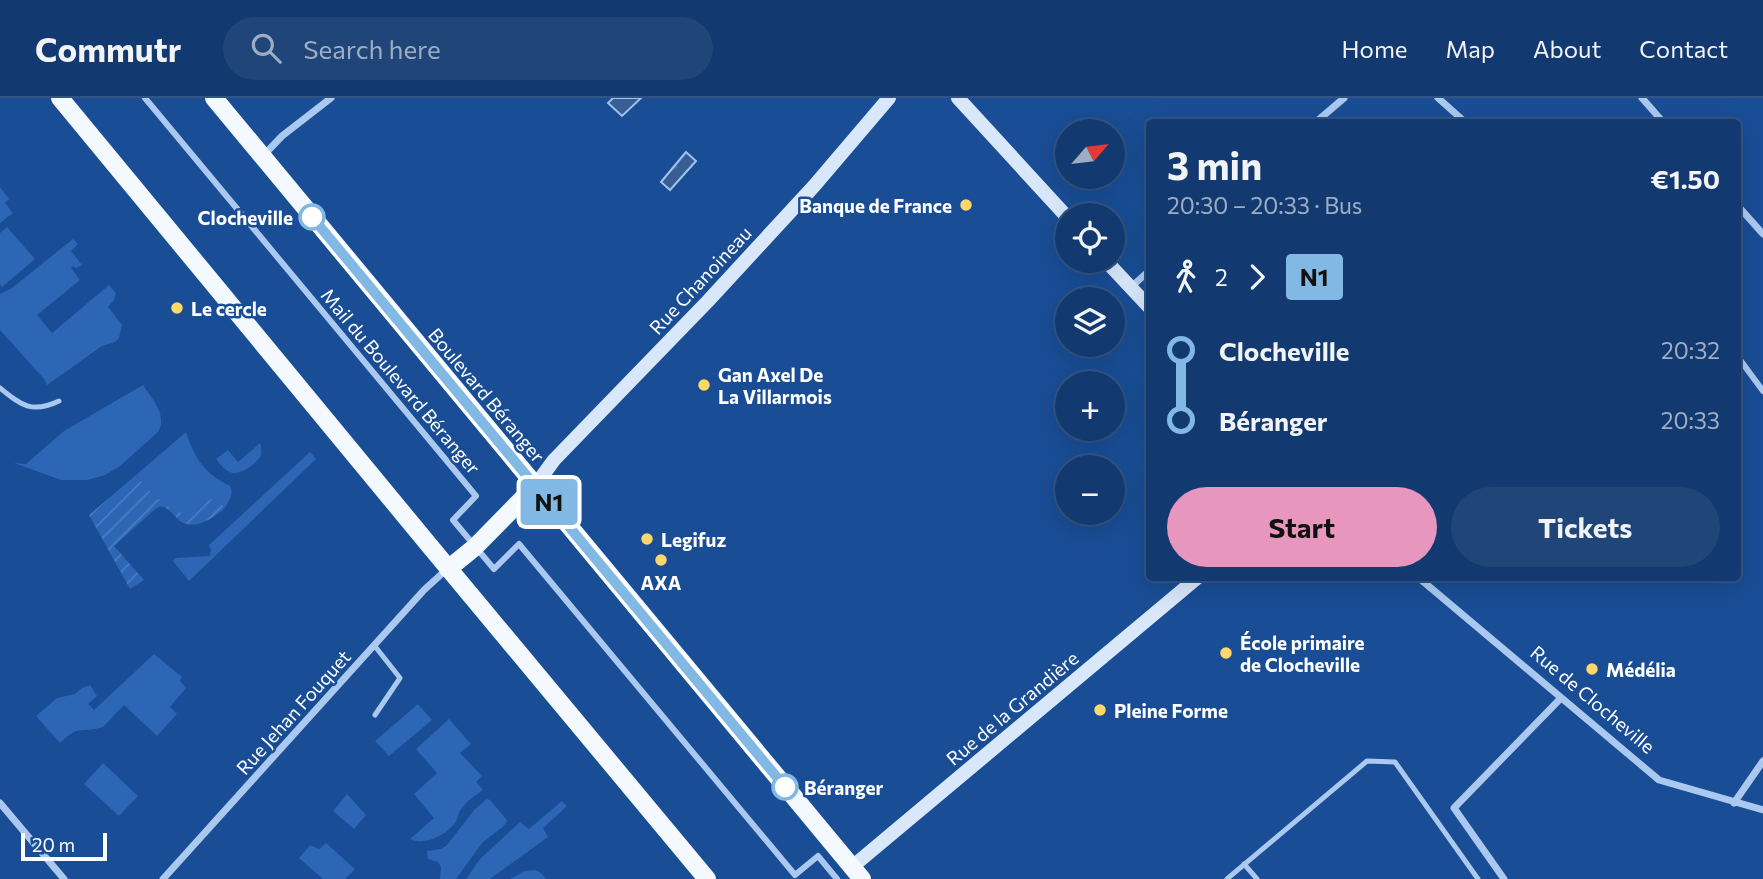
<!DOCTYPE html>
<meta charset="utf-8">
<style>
:root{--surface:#133a70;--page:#204578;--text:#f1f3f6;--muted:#9dadc3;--line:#325483;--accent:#e797bd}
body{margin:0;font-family:Commissioner,sans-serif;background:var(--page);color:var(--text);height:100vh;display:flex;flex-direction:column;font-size:26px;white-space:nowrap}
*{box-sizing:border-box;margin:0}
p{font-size:23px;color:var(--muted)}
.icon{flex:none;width:38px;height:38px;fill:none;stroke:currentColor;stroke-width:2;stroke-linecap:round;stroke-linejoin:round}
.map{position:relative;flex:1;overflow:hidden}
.side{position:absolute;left:1146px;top:21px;width:595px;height:462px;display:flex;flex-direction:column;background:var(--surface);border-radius:7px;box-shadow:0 7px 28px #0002,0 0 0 2px var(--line)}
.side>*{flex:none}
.badge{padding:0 14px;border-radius:5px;font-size:24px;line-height:46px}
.needle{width:46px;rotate:62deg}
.fabs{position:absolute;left:1055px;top:21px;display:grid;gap:14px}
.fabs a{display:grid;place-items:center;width:70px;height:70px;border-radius:50%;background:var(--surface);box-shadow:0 7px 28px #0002,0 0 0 2px var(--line);font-size:35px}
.scale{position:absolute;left:21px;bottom:18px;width:86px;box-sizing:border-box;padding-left:7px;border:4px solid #fff;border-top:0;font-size:19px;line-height:24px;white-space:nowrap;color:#fff;-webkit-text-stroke:5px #194d95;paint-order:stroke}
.map>.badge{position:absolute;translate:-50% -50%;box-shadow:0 0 0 4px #fff}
.legs{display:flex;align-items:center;gap:10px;height:77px;padding:0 21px;font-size:23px}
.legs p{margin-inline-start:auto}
.overview{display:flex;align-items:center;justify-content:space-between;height:119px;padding:0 21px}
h1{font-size:38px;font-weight:700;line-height:52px}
.action{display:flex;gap:14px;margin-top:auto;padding:14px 21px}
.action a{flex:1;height:80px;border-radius:42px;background:var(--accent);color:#111;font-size:28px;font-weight:700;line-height:80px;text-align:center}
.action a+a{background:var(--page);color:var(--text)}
ul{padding:0 21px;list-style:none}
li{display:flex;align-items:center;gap:24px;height:70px;font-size:26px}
li i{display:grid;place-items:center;width:10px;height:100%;margin:0 9px;background:currentColor}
li i::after{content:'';width:18px;height:18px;margin:-9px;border:5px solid;border-radius:50%;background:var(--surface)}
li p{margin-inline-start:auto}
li:first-child i{background:linear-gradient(#0000 50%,currentColor 0)}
li:last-child i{background:linear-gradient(currentColor 50%,#0000 0)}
header{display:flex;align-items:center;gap:42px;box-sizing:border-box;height:98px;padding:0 35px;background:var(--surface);border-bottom:2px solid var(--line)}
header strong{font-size:33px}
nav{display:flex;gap:38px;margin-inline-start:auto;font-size:24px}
.search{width:490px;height:63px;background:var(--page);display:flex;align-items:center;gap:18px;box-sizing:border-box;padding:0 24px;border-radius:38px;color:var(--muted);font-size:26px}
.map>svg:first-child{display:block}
.grass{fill:#2c66b4}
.garden{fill:url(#garden-furrows)}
.water{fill:url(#water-ripples);stroke:#9dc3f3;stroke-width:2}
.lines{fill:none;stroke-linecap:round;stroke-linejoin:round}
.service{stroke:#abc9f0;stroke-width:5}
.pedestrian{stroke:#abc9f0;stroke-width:6}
.minor{stroke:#abc9f0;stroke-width:7}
.secondary{stroke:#d9e7fb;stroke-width:14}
.primary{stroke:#f4f8ff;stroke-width:18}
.line-1-casing{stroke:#fff;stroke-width:16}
.line-1{stroke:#81b8e4;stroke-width:10}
.poi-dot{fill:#ffd76a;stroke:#194d95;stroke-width:2.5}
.stop-1-dot{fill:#fff;stroke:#81b8e4;stroke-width:3.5}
.labels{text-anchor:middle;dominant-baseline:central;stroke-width:5;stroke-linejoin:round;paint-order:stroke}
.poi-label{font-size:19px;font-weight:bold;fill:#fff;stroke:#194d95;text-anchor:start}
.stop-label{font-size:19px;font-weight:bold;fill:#fff;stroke:#194d95;text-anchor:end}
.street-label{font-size:19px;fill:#fff;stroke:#194d95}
</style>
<header>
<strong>Commutr</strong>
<div class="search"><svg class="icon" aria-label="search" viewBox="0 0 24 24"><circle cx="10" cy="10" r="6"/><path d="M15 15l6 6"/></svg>Search here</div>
<nav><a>Home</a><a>Map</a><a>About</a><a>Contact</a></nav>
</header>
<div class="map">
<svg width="1763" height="781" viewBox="0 0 1763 781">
<defs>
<pattern id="garden-furrows" width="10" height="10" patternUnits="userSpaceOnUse" patternTransform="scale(1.75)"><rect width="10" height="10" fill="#2c66b4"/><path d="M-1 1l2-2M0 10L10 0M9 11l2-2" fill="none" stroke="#4c7dbf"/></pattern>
<pattern id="water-ripples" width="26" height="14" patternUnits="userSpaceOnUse" patternTransform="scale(1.75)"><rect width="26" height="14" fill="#385e93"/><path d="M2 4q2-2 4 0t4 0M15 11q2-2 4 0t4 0" fill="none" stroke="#5676a3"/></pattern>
</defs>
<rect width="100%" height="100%" fill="#194d95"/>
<path class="grass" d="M0,89l9,12 -4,4 8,10 -13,10z
M7,129l28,32 -33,28 -2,-3v-51z
M73,141l5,5 -7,7 11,14 -6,3 -3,-2 -2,2 9,12 -43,35 15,18 57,-48 7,8 -2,7 -6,7 14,18 -3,13 -4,4 -13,4 -55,39 -3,-6 -44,-49v-36l12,-6z
M143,287c9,14 25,30 15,47l-38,34 -15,9 -17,5h-27l-47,-17 12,1 38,-33z
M186,334c9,27 18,41 44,54 4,8 -1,15 -5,22l-2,-3 -14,-6c-5,4 -12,12 -18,14 -17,5 -46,-26 -55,-38z
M260,345c1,3 2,9 1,12 -3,8 -19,19 -28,18 -7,-1 -13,-9 -17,-14l12,-9 10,12z
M310,354l6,7 -127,122 -16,-20 2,-3 35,-2 1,-6 -2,-5z
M154,556l28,23 -2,4 6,7 -16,19 7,7 -20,22 -33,-31 -21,22c-22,7 -22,-4 -43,16l-24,-27 21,-18 18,-4 7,-6 8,-3 7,11 -9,8 6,6z
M418,606l14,16 -43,36 -14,-15z
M449,621l22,25 -11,9 22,23 -6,6 7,8c-7,5 -16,11 -21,18 -4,4 -4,11 -7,15 -9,12 -30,23 -45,16l24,-21 -20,-24 23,-21 -21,-24z
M103,665l35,33 -19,20 -35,-32z
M347,696l19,21 -12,14 -21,-18z
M487,701l3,1 17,20 -2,5 -23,18 -26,36h-16l1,-12 -3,-5 -10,-3 -1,-8 14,-2 6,-4 28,-36z
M562,703l5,5 -24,22 5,9 -58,42h-24l14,-20 40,-37 9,7z
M326,745l29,26 -10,10h-22l-24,-21 11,-13 9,4z
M535,772l6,3 5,6h-36l15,-8z"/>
<path class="garden" d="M136,377c9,12 38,42 54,38 7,-2 14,-9 18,-14l11,2 6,7c-11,10 -30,23 -45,13 -5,-4 -10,-12 -17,-14 -5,-1 -6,1 -10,4l-39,35 30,34 -14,9 -41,-74z"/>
<path class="water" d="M613,0h28l-19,18 -14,-13z
M686,54l10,9 -26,29 -9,-8z"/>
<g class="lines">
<path class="service" d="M0,290c21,17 32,26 59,13
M374,547l26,33 -25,37
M1244,766l13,15
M1227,781l140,-118 28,1 83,117"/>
<path class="pedestrian" d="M145,0l331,398 -23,24 41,49 25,-25 276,331 23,-19 19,23
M1738,259l25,34"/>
<path class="minor" d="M1438,0l27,24
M1642,0l21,24
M1316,24l28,-24
M263,58l19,-20 49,-38
M1738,108l25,28
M1131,189l19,-17
M1419,480l240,202 104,30
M0,705l64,76
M1734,705l29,-42
M163,781l261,-289 23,-21
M1504,781l-50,-71 107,-110"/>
<path class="secondary" d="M958,0l110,120
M1106,163l44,47
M535,388l19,-26 154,-159 106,-115 75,-88
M852,769l345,-289"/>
<path class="primary" d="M60,0l369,447 278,334
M214,0l648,781
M448,471l27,-22 60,-61"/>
</g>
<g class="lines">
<defs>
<path id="line-1" d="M312,119l473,570"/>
</defs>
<use href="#line-1" class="line-1-casing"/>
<use href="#line-1" class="line-1"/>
</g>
<g class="poi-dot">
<circle cx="966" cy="107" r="7"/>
<circle cx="177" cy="210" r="7"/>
<circle cx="704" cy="287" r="7"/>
<circle cx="647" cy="441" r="7"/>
<circle cx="661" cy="462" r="7"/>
<circle cx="1226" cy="555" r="7"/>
<circle cx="1592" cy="571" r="7"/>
<circle cx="1100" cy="612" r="7"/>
</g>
<g class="stop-1-dot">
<circle cx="312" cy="119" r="12"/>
<circle cx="785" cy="689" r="12"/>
</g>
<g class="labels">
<g class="poi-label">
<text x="952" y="107" text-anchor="end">Banque de France</text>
<text x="191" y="210">Le cercle</text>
<text x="718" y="276">Gan Axel De<tspan x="718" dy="22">La Villarmois</tspan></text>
<text x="661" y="441">Legifuz</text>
<text x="661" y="484" text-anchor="middle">AXA</text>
<text x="1240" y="544">École primaire<tspan x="1240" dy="22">de Clocheville</tspan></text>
<text x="1606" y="571">Médélia</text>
<text x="1114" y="612">Pleine Forme</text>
</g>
<g class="stop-label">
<text x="293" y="119">Clocheville</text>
<text x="804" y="689" text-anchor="start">Béranger</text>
</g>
<g class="street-label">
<text transform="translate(700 182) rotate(-47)">Rue Chanoineau</text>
<text transform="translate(401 283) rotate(50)">Mail du Boulevard Béranger</text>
<text transform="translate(487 297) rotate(50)">Boulevard Béranger</text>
<text transform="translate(1593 601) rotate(40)">Rue de Clocheville</text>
<text transform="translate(1012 610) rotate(-40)">Rue de la Grandière</text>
<text transform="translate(293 614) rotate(-48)">Rue Jehan Fouquet</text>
</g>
</g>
</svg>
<div class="fabs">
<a><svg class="needle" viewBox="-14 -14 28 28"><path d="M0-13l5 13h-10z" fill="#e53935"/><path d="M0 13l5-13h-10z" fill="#9dadc3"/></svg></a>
<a><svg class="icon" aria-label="locate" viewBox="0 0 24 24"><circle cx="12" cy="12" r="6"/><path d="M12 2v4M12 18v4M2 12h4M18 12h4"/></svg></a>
<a><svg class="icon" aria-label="layers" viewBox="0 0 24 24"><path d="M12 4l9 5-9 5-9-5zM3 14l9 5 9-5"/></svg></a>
<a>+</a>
<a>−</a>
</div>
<div class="scale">20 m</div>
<b class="badge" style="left:549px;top:404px;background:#81b8e4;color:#111">N1</b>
<section class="side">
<div class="overview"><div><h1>3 min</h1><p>20:30 – 20:33 · Bus</p></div><b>€1.50</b></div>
<div class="legs"><svg class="icon" aria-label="walk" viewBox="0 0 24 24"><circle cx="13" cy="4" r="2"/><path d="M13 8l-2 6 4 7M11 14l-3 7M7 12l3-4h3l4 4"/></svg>2<svg class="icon" aria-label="forward" viewBox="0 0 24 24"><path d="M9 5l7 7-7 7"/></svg><b class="badge" style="background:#81b8e4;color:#111">N1</b></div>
<ul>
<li><i style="color:#81b8e4"></i><b>Clocheville</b><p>20:32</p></li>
<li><i style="color:#81b8e4"></i><b>Béranger</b><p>20:33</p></li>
</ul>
<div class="action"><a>Start</a><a>Tickets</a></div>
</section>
</div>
